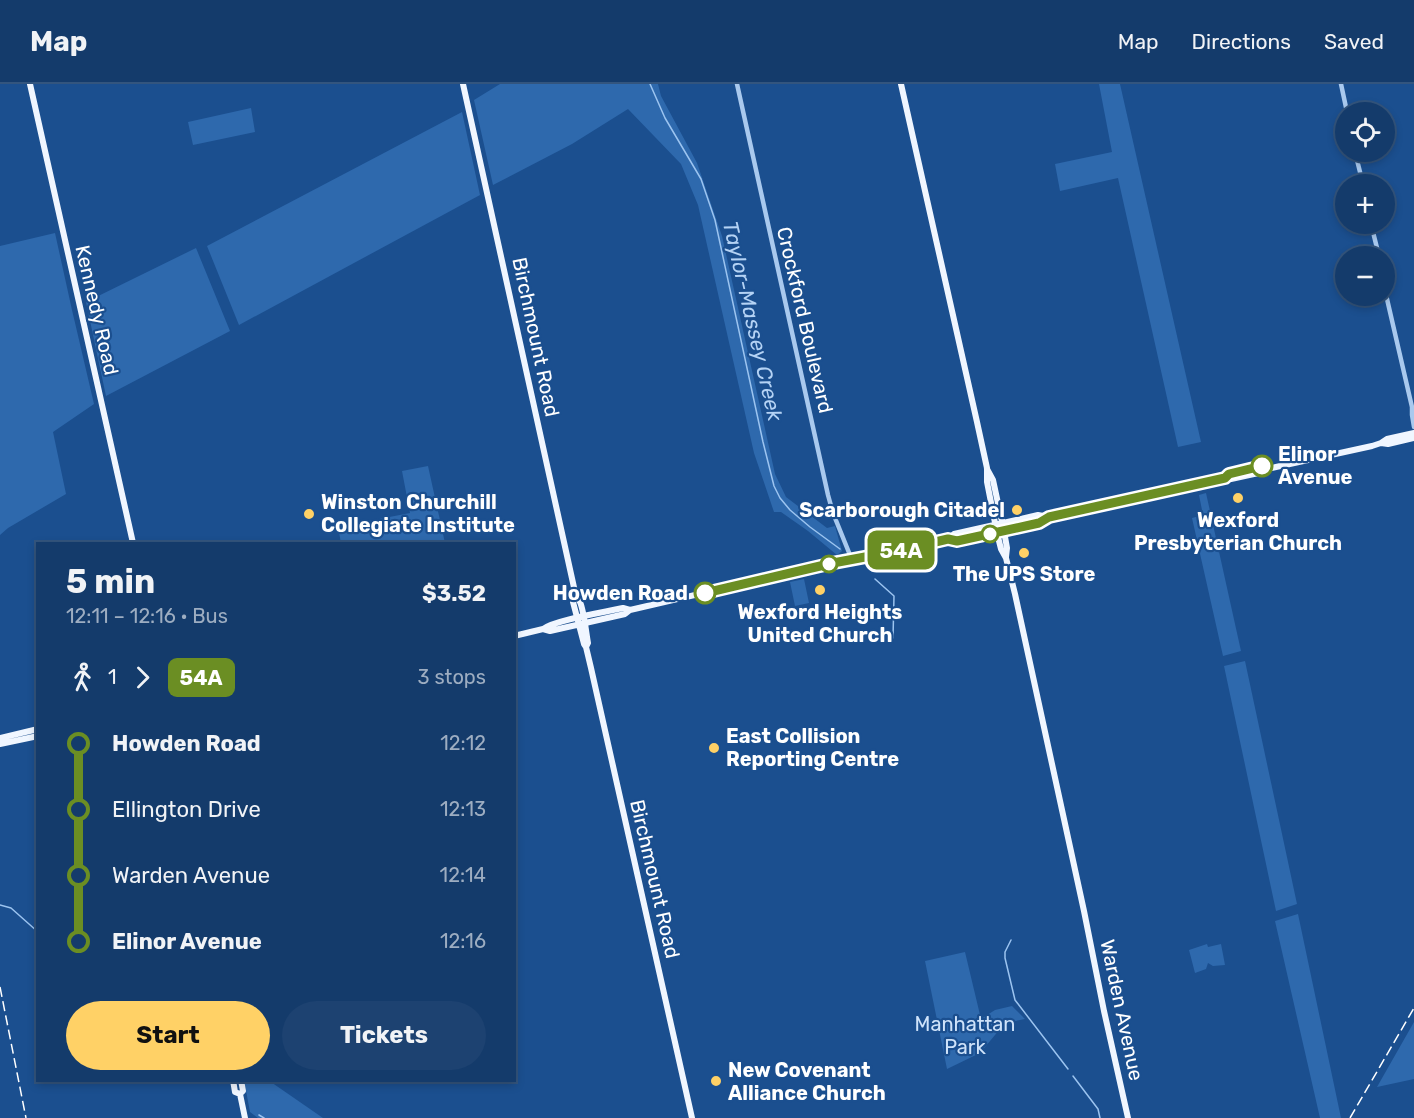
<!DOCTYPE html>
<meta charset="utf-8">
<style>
:root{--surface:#143b6b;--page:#1d4271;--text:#f1f3f6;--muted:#9dadc1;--line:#33557e;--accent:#ffd166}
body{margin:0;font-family:Rubik,sans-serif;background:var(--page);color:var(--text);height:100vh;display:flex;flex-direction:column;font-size:22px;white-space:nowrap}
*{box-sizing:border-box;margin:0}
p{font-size:20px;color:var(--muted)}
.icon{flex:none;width:33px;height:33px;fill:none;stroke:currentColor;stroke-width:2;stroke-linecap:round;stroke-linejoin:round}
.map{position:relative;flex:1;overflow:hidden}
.panel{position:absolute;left:36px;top:458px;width:480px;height:540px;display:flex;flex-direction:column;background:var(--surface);border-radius:0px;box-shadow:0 3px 9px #0003,0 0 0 2px var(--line)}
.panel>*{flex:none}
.badge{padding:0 12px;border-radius:9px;font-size:21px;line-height:39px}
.buttons{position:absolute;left:1335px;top:18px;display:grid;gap:12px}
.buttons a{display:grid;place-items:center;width:60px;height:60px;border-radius:50%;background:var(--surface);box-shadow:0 3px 9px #0003,0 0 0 2px var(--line);font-size:30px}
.map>.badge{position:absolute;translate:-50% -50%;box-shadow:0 0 0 3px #fff}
.legs{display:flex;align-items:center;gap:9px;height:66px;padding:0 30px;font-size:20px}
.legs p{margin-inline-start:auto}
.summary{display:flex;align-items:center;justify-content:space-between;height:102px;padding:0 30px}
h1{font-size:33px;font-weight:700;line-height:45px}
.action{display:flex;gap:12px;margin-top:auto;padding:12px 30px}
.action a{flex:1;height:69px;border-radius:36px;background:var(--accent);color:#111;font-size:24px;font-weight:700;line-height:69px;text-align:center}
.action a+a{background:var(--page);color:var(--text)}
ul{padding:0 30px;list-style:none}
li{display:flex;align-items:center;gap:21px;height:66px;font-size:22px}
li i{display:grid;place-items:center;width:9px;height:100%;margin:0 8px;background:currentColor}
li i::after{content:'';width:15px;height:15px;margin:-8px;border:4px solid;border-radius:50%;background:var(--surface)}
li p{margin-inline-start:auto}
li:first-child i{background:linear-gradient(#0000 50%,currentColor 0)}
li:last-child i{background:linear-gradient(currentColor 50%,#0000 0)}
header{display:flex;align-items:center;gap:36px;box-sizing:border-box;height:84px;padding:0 30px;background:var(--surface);border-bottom:2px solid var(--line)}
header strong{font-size:28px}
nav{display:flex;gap:33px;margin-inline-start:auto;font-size:21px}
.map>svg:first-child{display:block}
.green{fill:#2e69ad}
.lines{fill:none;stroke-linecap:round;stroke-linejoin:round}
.stream{stroke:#9cc4f0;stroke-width:1.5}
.minor{stroke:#a9c9ee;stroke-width:4.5}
.major{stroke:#f0f6ff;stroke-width:6}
.rail{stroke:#fff;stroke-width:1.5;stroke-dasharray:10 4.5;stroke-linecap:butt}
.line-1-casing{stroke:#fff;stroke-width:14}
.line-1{stroke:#6b8e23;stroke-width:9}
.stop-1-dot{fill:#fff;stroke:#6b8e23;stroke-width:3}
.poi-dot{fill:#ffd166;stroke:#1b4f8f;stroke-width:2}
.labels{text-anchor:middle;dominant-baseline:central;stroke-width:4.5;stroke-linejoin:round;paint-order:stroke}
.street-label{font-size:20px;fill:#fff;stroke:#1b4f8f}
.stop-label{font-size:20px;font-weight:bold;fill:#fff;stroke:#1b4f8f;text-anchor:start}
.poi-label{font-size:20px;font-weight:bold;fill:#fff;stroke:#1b4f8f;text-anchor:start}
.park-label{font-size:20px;fill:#cfe3fa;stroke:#1b4f8f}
.water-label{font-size:21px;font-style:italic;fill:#b5d3f5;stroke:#1b4f8f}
</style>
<header>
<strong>Map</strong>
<nav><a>Map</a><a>Directions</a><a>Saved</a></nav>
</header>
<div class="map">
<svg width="1414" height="1034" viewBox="0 0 1414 1034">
<rect width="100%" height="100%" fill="#1b4f8f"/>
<path class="green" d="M500,0h158l3,12 36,67 25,73 53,238 11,23 41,31 8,-2 7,25 -5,4 -29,-24 -27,-19h-7l-20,-59 -56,-248 -17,-41 -53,-55 -56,35 -79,41 -19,-85z
M1099,0h21l81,358 -23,5 -60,-269 -58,13 -5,-27 57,-12z
M251,24l4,24 -62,13 -5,-23z
M462,28l18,83 -241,130 -32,-79z
M55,149l17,77 22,94 -41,28 13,62 -58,34 -8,7v-289z
M196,164l34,83 -124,65 -20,-94z
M428,382l17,77h-104l-3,-16 72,-14 -8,-42z
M1206,409l35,158 -18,5 -31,-138 11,-3 -4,-20z
M804,495l5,24 -14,3 -5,-24z
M1245,577l52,243 -21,7 -52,-245z
M1298,830l43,204h-21l-45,-197z
M1207,860l1,3 13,-3 4,21 -12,1 -5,-3 -2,6 -11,4 -6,-23z
M965,868l16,67 14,-9 17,-4 13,13 -20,4 -25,30 -33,16 -22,-108z
M1414,938v57l-37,8z
M244,996h24l55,38h-65l-8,-6z"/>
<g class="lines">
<path class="stream" d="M650,0l15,34 36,61 14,41 48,222 11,44 6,12 10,12 20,17 30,22
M875,495l19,17 -1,42
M0,821l11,3 27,24
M1011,856l-6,12v6l10,42 53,69
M1073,992l25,33 2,9
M259,1031l5,3"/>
<path class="minor" d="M737,0l91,411 5,18 19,47
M1341,0l6,28
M1355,68l8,32
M1371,140l8,32
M1384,202l28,121v8l2,12"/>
<path class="major" d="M30,0l103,459
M463,0l112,508c1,4 3,6 5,10 4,9 6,30 8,41l-2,4
M901,0l76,338 10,46v14l10,51 4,16 5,9 9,36 69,317 20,100 24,107
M1381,359l7,1 26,-6
M987,385l6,11 11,51 3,17 -1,9
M1225,394c7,-8 34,-14 43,-9
M948,455l9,2 82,-18 10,-6 176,-39 6,1 32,-7 5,-3 8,-2 96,-21 9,-3 6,-4 27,-6
M576,512l-3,6 11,42 2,3 5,21 101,450
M543,545c11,-9 63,-17 80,-21l7,2
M514,552l29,-7 7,2 75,-17 5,-4 203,-47 64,-12 51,-12 6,-5 84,-19 11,2
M0,654l38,-9
M0,660l38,-8
M233,996l2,12 5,2
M241,996l2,11 -3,3 5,24"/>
<path class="rail" d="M0,903l26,131
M1350,1034l64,-110"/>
</g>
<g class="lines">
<defs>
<path id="line-1" d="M705,509l128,-30 64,-12 51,-12 9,2 82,-18 10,-6 176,-39 4,-4 33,-8"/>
</defs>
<use href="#line-1" class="line-1-casing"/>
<use href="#line-1" class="line-1"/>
</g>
<g class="stop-1-dot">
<circle cx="1262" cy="382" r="10"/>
<circle cx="990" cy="450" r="8"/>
<circle cx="829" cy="480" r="8"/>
<circle cx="705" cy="509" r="10"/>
</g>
<g class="poi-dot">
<circle cx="1238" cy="414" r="6"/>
<circle cx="1017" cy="426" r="6"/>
<circle cx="309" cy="430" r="6"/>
<circle cx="1024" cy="469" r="6"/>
<circle cx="820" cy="506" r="6"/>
<circle cx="714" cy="664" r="6"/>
<circle cx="716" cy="997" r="6"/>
</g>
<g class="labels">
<g class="street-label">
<text transform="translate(97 226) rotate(77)">Kennedy Road</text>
<text transform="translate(805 236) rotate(77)">Crockford Boulevard</text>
<text transform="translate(536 253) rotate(78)">Birchmount Road</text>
<text transform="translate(655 795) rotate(77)">Birchmount Road</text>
<text transform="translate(1122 926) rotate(78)">Warden Avenue</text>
</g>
<g class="stop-label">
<text x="1278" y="370">Elinor<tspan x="1278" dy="23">Avenue</tspan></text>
<text x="688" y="509" text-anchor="end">Howden Road</text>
</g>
<g class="poi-label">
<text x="321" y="418">Winston Churchill<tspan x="321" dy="23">Collegiate Institute</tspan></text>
<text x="1005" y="426" text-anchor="end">Scarborough Citadel</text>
<text x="1238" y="436" text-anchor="middle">Wexford<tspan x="1238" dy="23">Presbyterian Church</tspan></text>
<text x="1024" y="490" text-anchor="middle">The UPS Store</text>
<text x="820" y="528" text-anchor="middle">Wexford Heights<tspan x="820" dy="23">United Church</tspan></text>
<text x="726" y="652">East Collision<tspan x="726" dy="23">Reporting Centre</tspan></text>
<text x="728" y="986">New Covenant<tspan x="728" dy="23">Alliance Church</tspan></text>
</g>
<g class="park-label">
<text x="965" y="940">Manhattan<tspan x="965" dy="23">Park</tspan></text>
</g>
<g class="water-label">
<text transform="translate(753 237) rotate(77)">Taylor-Massey Creek</text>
</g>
</g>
</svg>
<div class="buttons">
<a><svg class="icon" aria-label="locate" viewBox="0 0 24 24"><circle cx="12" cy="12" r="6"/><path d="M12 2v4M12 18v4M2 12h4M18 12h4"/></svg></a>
<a>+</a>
<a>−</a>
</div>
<b class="badge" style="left:901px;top:466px;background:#6b8e23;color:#fff">54A</b>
<section class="panel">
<div class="summary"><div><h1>5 min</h1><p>12:11 – 12:16 · Bus</p></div><b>$3.52</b></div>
<div class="legs"><svg class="icon" aria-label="walk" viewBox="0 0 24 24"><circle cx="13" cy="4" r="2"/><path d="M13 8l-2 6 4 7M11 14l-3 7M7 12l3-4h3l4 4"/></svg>1<svg class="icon" aria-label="forward" viewBox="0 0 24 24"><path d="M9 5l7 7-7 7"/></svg><b class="badge" style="background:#6b8e23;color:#fff">54A</b><p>3 stops</p></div>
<ul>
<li><i style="color:#6b8e23"></i><b>Howden Road</b><p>12:12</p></li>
<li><i style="color:#6b8e23"></i><span>Ellington Drive</span><p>12:13</p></li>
<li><i style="color:#6b8e23"></i><span>Warden Avenue</span><p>12:14</p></li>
<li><i style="color:#6b8e23"></i><b>Elinor Avenue</b><p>12:16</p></li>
</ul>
<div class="action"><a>Start</a><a>Tickets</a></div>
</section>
</div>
